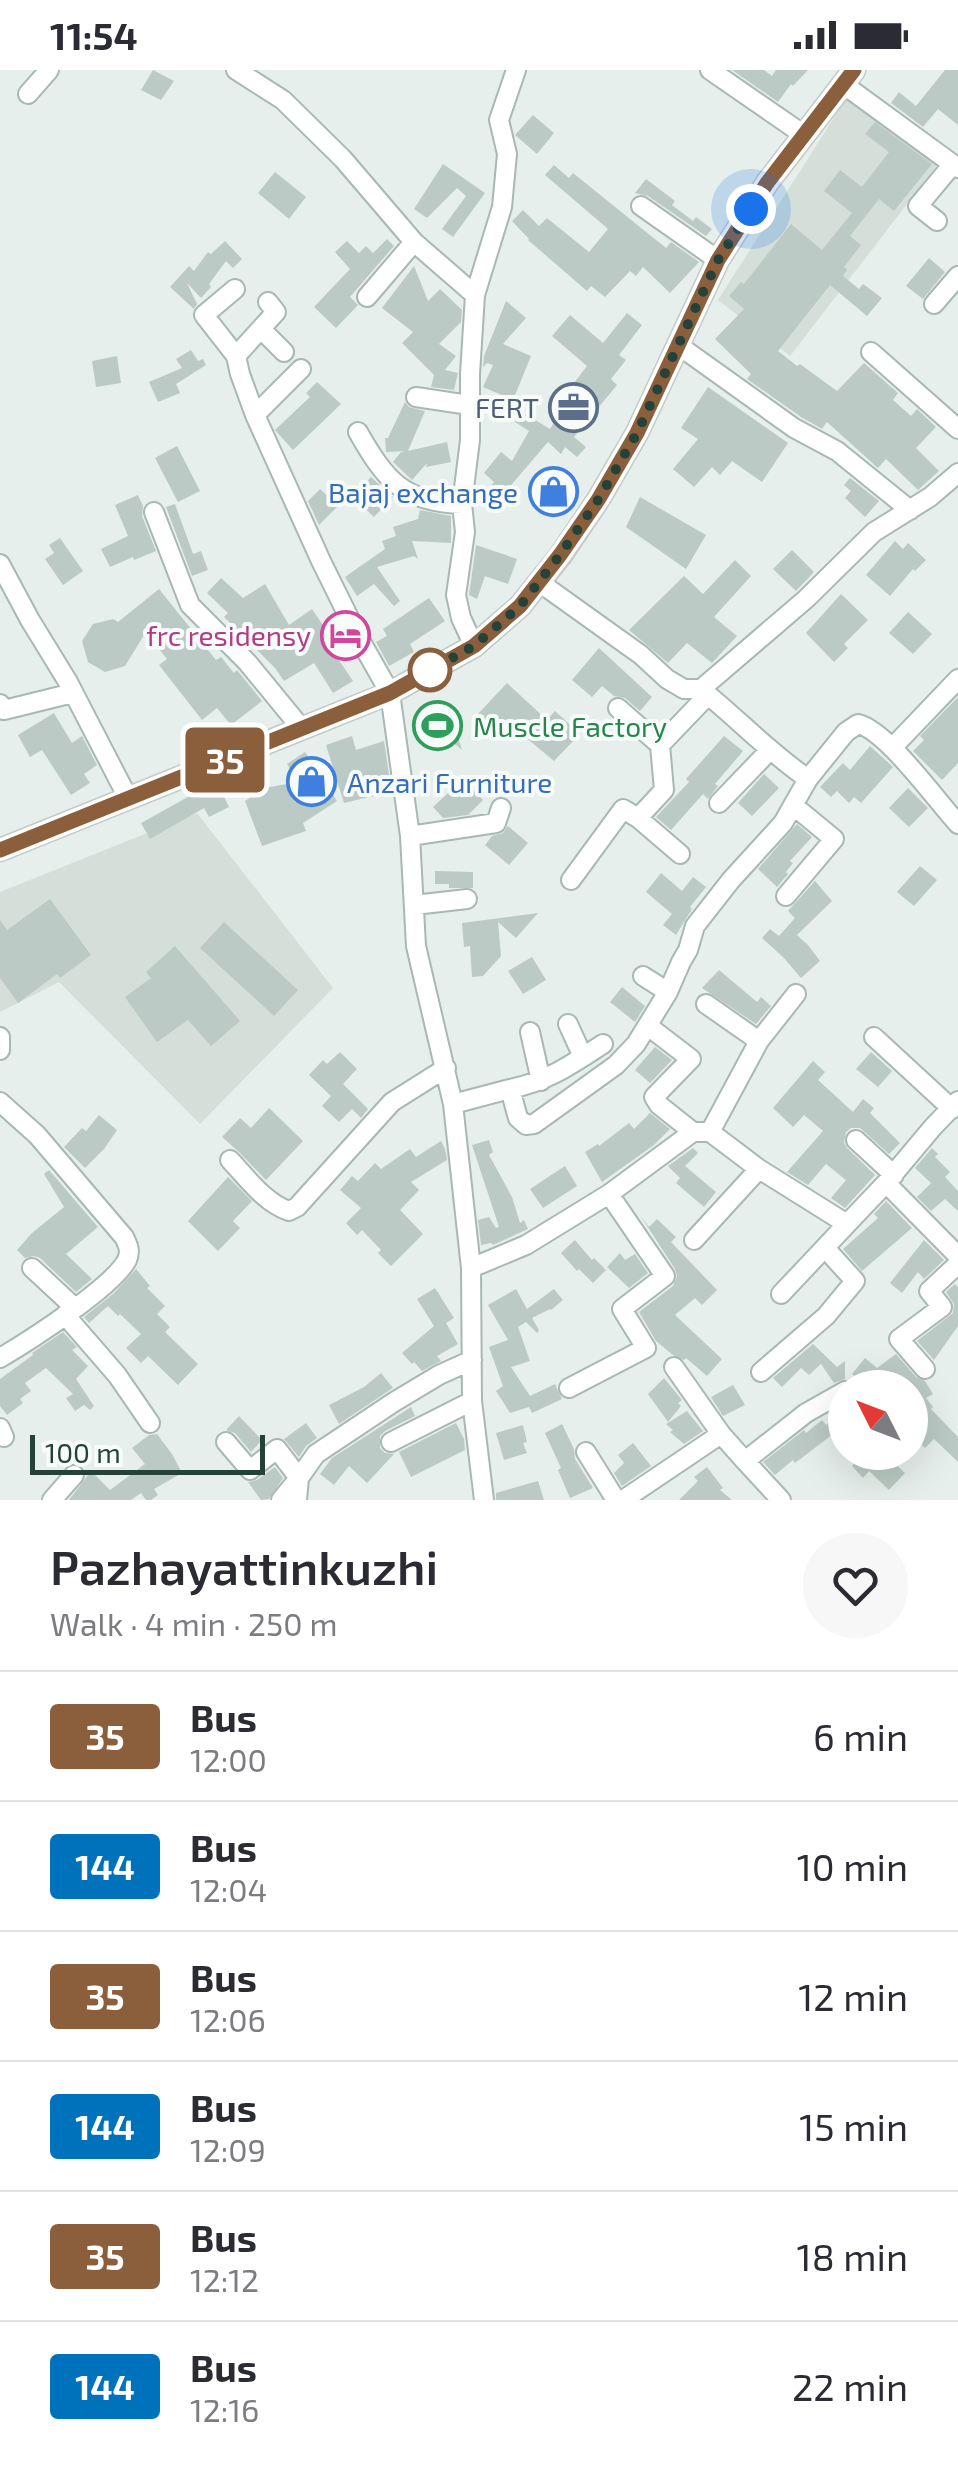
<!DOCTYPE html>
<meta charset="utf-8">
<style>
:root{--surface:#fff;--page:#f7f7f7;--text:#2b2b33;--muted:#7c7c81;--line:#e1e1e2}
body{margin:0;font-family:"Exo 2",sans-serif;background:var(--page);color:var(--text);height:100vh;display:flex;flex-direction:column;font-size:38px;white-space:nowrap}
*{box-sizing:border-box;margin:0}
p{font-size:32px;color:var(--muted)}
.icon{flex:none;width:55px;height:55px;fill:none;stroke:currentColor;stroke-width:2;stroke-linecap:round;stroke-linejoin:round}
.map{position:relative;height:1430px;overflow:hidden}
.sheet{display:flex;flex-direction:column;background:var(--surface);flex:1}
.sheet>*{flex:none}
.badge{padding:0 20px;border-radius:8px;font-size:35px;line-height:65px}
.needle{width:65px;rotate:312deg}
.tools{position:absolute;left:828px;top:1300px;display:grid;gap:20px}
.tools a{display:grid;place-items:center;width:100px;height:100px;border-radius:50%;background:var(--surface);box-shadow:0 10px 40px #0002;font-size:50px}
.scale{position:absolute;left:30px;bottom:25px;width:235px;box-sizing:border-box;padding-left:10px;border:5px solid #24423a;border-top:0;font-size:28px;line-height:35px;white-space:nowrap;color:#24423a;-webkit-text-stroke:8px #f7fbf9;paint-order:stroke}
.you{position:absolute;width:50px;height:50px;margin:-25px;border:8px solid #fff;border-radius:50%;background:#1a73e8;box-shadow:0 0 0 15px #1a73e833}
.map>.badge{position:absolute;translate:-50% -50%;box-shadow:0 0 0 5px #fff}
.round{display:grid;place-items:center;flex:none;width:105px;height:105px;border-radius:52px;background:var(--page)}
.summary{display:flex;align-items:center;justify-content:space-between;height:170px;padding:0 50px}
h1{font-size:48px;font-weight:600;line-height:75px}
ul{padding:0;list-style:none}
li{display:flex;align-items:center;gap:30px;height:130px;padding:0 50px;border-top:2px solid var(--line)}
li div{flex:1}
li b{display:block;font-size:38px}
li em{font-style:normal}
li .badge{min-width:110px;font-weight:700;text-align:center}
.status{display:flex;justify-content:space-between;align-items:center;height:70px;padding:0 50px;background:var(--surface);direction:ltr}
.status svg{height:28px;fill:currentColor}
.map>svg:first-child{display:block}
.built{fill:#d4dfda}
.building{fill:#bbcac4}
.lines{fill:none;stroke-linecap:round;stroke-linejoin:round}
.minor-casing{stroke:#a8b8b2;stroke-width:22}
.major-casing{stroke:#c2cac8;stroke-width:25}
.minor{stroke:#fff;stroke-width:18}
.major{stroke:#6aa596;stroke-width:20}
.line-casing{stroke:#fff;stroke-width:22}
.line{stroke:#8b5e3c;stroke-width:15}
.walk{stroke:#24423a;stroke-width:10;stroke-dasharray:0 18}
.stop-dot{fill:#fff;stroke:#8b5e3c;stroke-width:5}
.labels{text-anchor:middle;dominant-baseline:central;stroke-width:8;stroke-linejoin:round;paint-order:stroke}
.service-label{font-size:28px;fill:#4e5e75;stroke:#f7fbf9;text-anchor:end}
.shop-label{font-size:28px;fill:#366cbe;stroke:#f7fbf9;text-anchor:end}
.hotel-label{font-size:28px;fill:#b23c85;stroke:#f7fbf9;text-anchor:end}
.leisure-label{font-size:28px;fill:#27864d;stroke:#f7fbf9;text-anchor:start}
</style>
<div class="status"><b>11:54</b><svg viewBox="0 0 49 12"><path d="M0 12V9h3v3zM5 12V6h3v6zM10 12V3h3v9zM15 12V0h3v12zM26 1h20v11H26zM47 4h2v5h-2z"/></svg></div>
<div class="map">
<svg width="958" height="1430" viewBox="0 0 958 1430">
<rect width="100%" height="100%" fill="#e6efeb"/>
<path class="built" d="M849,24l92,66 -151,196 -72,-56z
M197,743l136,175 -133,136 -141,-142 -59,30v-120z"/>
<path class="building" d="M153,0l21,11 -13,19 -20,-10z
M732,0h32l8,6 4,-6h32l-15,16 -2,-2 -13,18z
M945,0h13v55l-20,-16 -15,18 -32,-24 8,-11 17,14z
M533,45l21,18 -17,21 -22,-19z
M875,52l57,42 -38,47 -15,-12 -29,37 11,9 -17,22 3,3 -4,6 16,13 4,-5 19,14 -15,18 -37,-31 -52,66 19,15 3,-2 37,27 27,-28 34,30 -5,7 18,16 6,-7 19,18 -20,21 23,23 -21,19 -32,-31 -8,9 -51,-46 -5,7 -21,-12 -54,-38 4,-5 -36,-35 29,-30 -15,-13 12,-14 3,2 47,-60 31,26 30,-37 -28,-22 16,-21 22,17 27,-35 -24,-18z
M443,94l42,29 -32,44 -11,-8 24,-33 -9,-8 -30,30 -13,-9z
M554,95l15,13 4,-5 93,75 5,-6 28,20 -29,31 -27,-26 -7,9 -6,-5 -25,26 -14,-11 -4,5 -59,-51 1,-1 -17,-18 11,-11 16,16 8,-8 42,34 19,-23 -63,-54z
M275,102l31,25 -17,22 -31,-26z
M646,109l29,22 -3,4 21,16 3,-4 16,12 -6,7 -58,-40 -13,-3z
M387,169l7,7 -44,51 8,8 -22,23 -22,-21 36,-38 -15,-17 12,-11 12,12 7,-7 7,7z
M225,171l17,18 -9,9 -7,-7 -17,23 2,3 -10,11 -14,-15 10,21 -3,5 -24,-22 19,-21 5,5 14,-19 3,2z
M929,188l16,14 -22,27 -17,-13z
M414,196l14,35 12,-12 22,21 -1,12 -22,22 17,12 -11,14 13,3 -4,17 -23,-3 3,-12 -32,-32 11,-11 -31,-24z
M506,231l20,17 -23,26 28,12 -18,44 -30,-13 10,-22 -6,-2 -4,4 1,-11z
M627,243l15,12 -23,30 7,5 -15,19 6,6 -43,52 12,10 -9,10 -12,-10 -4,7 -13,-12 -47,55 -11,-10 4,-5 -10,-9 17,-21 11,9 17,-30 -14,-9 7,-10 28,17 13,-21 -5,-4 29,-38 -35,-30 18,-21 33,28z
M191,280l7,11 5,-2 3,6 -30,19 4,9 -22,9 -9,-20 33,-14 -6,-9z
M117,286l4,27 -25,4 -4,-26z
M317,312l24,22 -48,46 -18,-20 35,-33 -4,-4z
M708,317l80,56 -26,39 -30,-21 -12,14 -8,-8 -18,20 -21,-18 25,-30 -17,-11z
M405,332l4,5 16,4 -17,40 39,-9 4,20 -25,5 1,-4 -15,17 -19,-18 8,-10 5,-1 -20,1 -1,-14h3z
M177,376l23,45 -22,11 -23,-44z
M371,407l22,20 -19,20 -21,-20z
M850,408l29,23 -14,16 -20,-19 6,-7 -7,-6z
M320,419l18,17 -19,19 -11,-24z
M138,425l5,11 -1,10 14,35 -22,9 -1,-3 -23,10 -9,-18 27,-13 -13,-31z
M640,427l66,38 -20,34 -60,-42z
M175,434l18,50 8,-3 7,19 -16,6 -26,-69z
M420,440l31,6v27l-39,-2 6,18 -4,-3 -37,11 23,34 -6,5 -20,-22 -17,12 -12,-19 40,-28 -3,-8 14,-5 -3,-9 25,-8z
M60,468l23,33 -20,14 -18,-26 9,-6 -5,-8z
M895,471l8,8 5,-6 18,17 -11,11 -2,-2 -23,27 -24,-21z
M476,475l41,14 -9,25 -23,-8 -8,23 -8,-4z
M792,480l22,22 -18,19 -23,-22z
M735,490l16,16 -37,41 23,19 -25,27 -25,-20 -19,20 -39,-33 55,-54 19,18z
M221,508l22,20 22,-14 24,41 23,-16 25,37 -5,4 21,31 -20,12 -19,-30 -30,18 -9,-13 -51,-51 4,-4 -21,-20z
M159,519l57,71 5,-3 13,16 3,-3 25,31 -31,24 -14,-17 -15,12 -43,-55 8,-6 -21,-27 -21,34 -20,6 -17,-10 -6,-21 11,-17 20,-5 5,3z
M841,524l27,26 -24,24 4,4 -14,14 -28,-29z
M429,528l16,23 -35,23 4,8 -25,14 -13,-24 11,-6 -4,-7z
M908,542l24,22 -19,20 -24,-21z
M599,578l53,49 -12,14 -15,-13 -11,-2 -12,-10 -10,11 -20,-17z
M507,613l40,37 8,-9 25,23 -26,27 -42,-35 -10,10 -24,-22z
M958,627v66l-16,17 -29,-29 11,-11 -4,-4z
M447,634l15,46 -24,-20 -11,11 -9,-28z
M54,643l18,30 10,-7 15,29 -13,9 6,9 -19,12 -29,-45 -12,7 -12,-22z
M352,666l4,14 28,-9 8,54 -23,2 -25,6 -18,-58z
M724,666l19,15 -28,33 3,2 -10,13 -5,-5 -32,36 -15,-13 33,-35 -3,-3z
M870,676l23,21 -32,36 -7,-6 -5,6 -12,-12 -6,6 -11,-10 23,-24 7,7z
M305,682l32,49 -34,22 3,8 -44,15 -17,-45 19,-13 34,-6 -11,-18z
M764,704l15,14 -27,28 -14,-13z
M463,709l20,21 -15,15 -25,3 -10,-11z
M216,710l13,27 -20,10 -5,-9 -54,31 -9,-16 56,-31 -1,-3z
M908,718l20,20 -19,19 -20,-19z
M797,754l15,13 -22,24 3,2 -7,9 2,2 -11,13 -19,-18z
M508,756l20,17 -19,22 -24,-20 7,-9 11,-3z
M920,796l17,14 -23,26 -17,-14z
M435,801l38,1v16h-24v-4h-14z
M661,803l21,18 11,-14 13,10 -16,20 2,2 -16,26 -13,-10 9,-11 -26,-22z
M815,811l17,20 -35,34 11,10 12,16 -19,17 -17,-20 -22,-20 8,-9 9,7 16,-18 -7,-7z
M50,829l41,56 -31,23 -3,-4 -39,29 -18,-25v-58l7,10z
M538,843l-22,25 -18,-16 3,34 -18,20 -11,1 -2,-31 -6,1 -2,-24z
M224,852l74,68 -24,26 -74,-68z
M175,876l65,75 -29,25 -23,-26 -31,22 -32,-45 26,-19 -5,-6z
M532,887l14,23 -23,14 -15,-23z
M719,900l38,32 4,-5 10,9 -15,18 -54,-36z
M622,917l23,19 -10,16 -25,-20z
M655,977l17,13 -22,23 -15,-13z
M340,982l17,17 -14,15 25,25 -7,9 -9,-9 -13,13 -17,-16 9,-10 -22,-21 14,-15 4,4z
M871,982l21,19 -14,16 -22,-18z
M813,991l12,11 -7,8 35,32 10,-13 11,9 -4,5 30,30 -11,11 -29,-26h-9l-5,4 -2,11 3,5 28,27 -30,33 -14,-10 15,-18 -20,-16 -18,21 -21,-13 36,-41 -19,-16 -11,12 -20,-19z
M269,1038l34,33 -37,39 -27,-28 -17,-15 18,-19 11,10z
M650,1043l20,16 -16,16 -52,37 -17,-30 13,-8 1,2 30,-23 5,6z
M99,1045l18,15 -13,19 -19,19 -21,-21 18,-19 4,3z
M489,1070l4,12 -4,3 23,42 8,26 4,-3 4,9 -35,16 -2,-2 -10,2 -3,-25 11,-3 7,11 3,-1 -27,-82z
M441,1071l4,8 2,11 -36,22 8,8 -19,20 23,24 -32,32 -13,-13 3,-3 -19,-20 -5,5 -11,-12 15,-15 -21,-18 12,-14 6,5 17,-18 6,6 29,-20 6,8z
M693,1078l5,5 -13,13 31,26 -12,15 -28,-24 4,-5 -12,-12z
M932,1078l6,6 -3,3 15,15 -5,5 13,14v20l-13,-12 -14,12 -14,-14 14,-14 -16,-15z
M565,1096l12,20 -34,22 -13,-19z
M49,1100l49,57 -32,27 26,25 -16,13 -36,-34 -6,-2 -9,2 -8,-8 15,-17 32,-26 -20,-33z
M228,1107l24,24 -19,20 7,7 -22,23 -30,-30z
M886,1131l26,27 -50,43 -19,-22 35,-31 -4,-4z
M640,1145l9,12 8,-8 19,18 -5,5 46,48 -15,15 -7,-7 -20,17 47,44 -15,17 -21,-18 -2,2 -11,-5 -17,-14 -17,-29 34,-26 4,-10 -2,-7z
M575,1170l17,20 2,-2 12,12 -13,13 -14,-14 -2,2 -16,-18z
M924,1170l20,20 -20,19 -6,-7 -16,21 -12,-10z
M620,1183l5,7 10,-6 13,19 -19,15 -22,-21z
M136,1199l14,17 -3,2 18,18 -8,8 13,13 -5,5 33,32 -20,21 -30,-29 -7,7 -15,-15 15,-14 -21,-20 -2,2 -10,-10 -19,17 -5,-6 30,-24z
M955,1214l3,3v39l-24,34 -17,-19 36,-28 1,-9 -8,-12z
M435,1218l19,30 -8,5 12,21 -21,12 4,5 -19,10 -8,-9 -2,2 -10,-11 32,-27 -17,-27z
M516,1219l11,20 27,-20 9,11 -12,10 -1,-1 -18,9 7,12 -2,3 -11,-11 -8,5 12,34 -19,6 19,29 25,-12 7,15 -30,14 -3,-6 -19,6 -14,-22 7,-5 -14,-39 19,-7 -20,-35z
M63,1262l14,15 -5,3 16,16 -12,13 18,27 -4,4 -6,-5 -9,6 -9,-13 7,-4 -27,-26 -21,15 6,8 -11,8 3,4 -16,12 -7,-9v-27l33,-24 -1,-2z
M813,1274l24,23 8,-6v18l-11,4 -13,-19 -12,11 -8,-7 -19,19 -9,-9z
M896,1284l20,23 9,4 8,13 -7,4 7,9 -2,2 27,28v25l-24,-23 -9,9 -15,-15v-45h-16l-6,-10 -8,10h-12l-16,-14 13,-16 12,10z
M381,1303l12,15 -54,36 -10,-19 35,-18z
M664,1308l18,22 -4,3 3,3 -13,16 -20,-28z
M733,1315l12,20 -22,11 -12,-19z
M411,1337l4,9 -30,15 -5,5v12l5,5 9,1 -27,29 -18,-17 -15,19 -14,-11 12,-16z
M845,1340v15l-50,38 -2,-3 -18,15 -12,-13 41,-32 2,3 16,-13 4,5z
M687,1341l16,20 -19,13 -14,-12 3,-2 -7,-6z
M239,1346l23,24 -11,12 -16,-19 -9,-3z
M306,1353l11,15 -11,8 -7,11 -15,-18z
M456,1353l8,16 1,11 -54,27 -12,-25z
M562,1354l12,25 1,10 18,29 -23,10 -12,-28 3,-2 -16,-35z
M523,1355l4,17 -4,1 4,10 -23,7 -8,-27z
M157,1364l15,20 10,19 -28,16 4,6 -7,5h-5l-5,-7 -10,7h-62l22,-29 19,19 35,-26 -13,-16 17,-13z
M633,1373l18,23 -29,20 -8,-13 10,-10 -6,-8z
M865,1382h10l11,11 4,-4 15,14 -16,17 -20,-19 -6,7 -11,-12z
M275,1397l8,11 -14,21 -8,1 -13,-18 9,-2z
M707,1397l16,21 -3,2 12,10h-53l19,-19 -4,-4z
M538,1411l6,19h-48v-7z"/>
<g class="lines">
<defs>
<path id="minor" d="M236,0l47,30 60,59 71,83 61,53
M710,0l94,65
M843,14l115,84
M28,24l21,-24
M641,136l77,54
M937,151l-19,-15 35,-42
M235,219l-31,26 32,41 4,18 15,41 66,146 39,79 30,53 20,143 6,110 37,158 18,164 1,133 12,99
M367,227l47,-55
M934,234l24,-28
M261,259l23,23
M678,275l116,83 43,23 73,59
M871,282l87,77
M236,286l40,-44 -8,-10
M416,327l53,8
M255,345l46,-46
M358,362c28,49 45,70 104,72
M154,442l36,93 57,57 55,67
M0,494l30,56 38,62 60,116
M539,512l102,73 26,24 17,10h17l105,-90 68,-67 56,-35 28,-24
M474,576l-13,-28 -5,-23 9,-63 -3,-28 8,-64v-66l5,-79 27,-88 5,-53 -8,-34 17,-50
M702,620c36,29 68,63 106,89
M0,634l4,6 69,-17
M618,638l42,37
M892,678l66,-69
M719,733l50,-52
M410,766l86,-13 5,-15
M680,784l-42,-36 26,-28 -4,-45 48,-50
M571,810l52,-71 15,9
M786,826l48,-57 -40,-33
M414,835l53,-6
M643,906l25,16
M706,934l53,37
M568,954l15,33
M648,956l43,33 -37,38 5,8 34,27
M530,962l11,49
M0,967v13
M874,967l78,72
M510,1019c38,-8 61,-24 93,-45
M0,1032l37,33 87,102c4,8 7,14 3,23 -14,27 -98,81 -127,98
M453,1034l57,-15 8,29 8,7 8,-1 82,-59 20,-21 32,-52 13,-30 7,-12 7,-24 36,-46 52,-57 25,-44 38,-47 12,-8c28,6 78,76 100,100
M710,1062l49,-91 37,-47
M856,1070l38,35
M230,1090c17,18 35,43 59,51l8,-4 95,-105 54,-34
M886,1113l47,-56 25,-26
M694,1170l65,-71
M32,1198l43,40
M471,1198l55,-23 83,-51 84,-62h17l49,37 88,55 39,-41 72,73
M781,1224l66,-70
M65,1245l52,60 33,48
M674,1297l47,67 24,27
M925,1299l-26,-30 43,-32 -13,-16 29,-27
M761,1302l65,-56 29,-35 -30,-33
M569,1318l77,-40 -24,-39 43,-33 -56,-82
M0,1358l4,9
M226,1372l24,28 27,-21 22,29 -18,22
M391,1372l81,-41
M586,1382l30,48
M52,1430l22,-25
M297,1430l2,-22 17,-24 78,-52 45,-27 33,-15
M623,1430l98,-66
M781,1430l-36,-39 61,-48 39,-22"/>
<path id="major" d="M0,780l390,-157 84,-47 46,-40 41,-51 37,-55 39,-67 81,-173 49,-77 87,-113"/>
</defs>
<use href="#minor" class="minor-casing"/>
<use href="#major" class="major-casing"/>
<use href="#minor" class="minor"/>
<use href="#major" class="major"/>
</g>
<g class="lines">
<defs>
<path id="line" d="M0,780l390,-157 84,-47 46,-40 40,-51 38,-55 39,-67 81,-173 49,-77 87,-113"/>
</defs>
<use href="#line" class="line-casing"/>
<use href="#line" class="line"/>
<path class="walk" d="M430,600l-12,7 56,-31 46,-40 40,-51 38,-55 39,-67 81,-173 33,-51"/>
</g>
<defs>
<symbol id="office-ring" viewBox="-11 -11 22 22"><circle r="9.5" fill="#f7fbf9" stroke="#5c6f8a" stroke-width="1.5"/><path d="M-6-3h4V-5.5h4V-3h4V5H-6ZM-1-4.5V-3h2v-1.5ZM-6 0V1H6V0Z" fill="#5c6f8a"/></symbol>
<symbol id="shop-ring" viewBox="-11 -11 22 22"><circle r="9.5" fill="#f7fbf9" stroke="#3f7fe0" stroke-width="1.5"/><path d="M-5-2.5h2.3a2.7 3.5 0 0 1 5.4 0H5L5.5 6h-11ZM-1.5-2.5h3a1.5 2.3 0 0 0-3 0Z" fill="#3f7fe0"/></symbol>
<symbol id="hotel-ring" viewBox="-11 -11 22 22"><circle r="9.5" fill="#f7fbf9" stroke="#d1479c" stroke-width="1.5"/><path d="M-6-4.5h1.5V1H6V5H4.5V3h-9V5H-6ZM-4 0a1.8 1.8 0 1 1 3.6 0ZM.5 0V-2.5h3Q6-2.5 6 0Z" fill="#d1479c"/></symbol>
<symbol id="stadium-ring" viewBox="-11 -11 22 22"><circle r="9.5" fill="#f7fbf9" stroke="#2e9e5b" stroke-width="1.5"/><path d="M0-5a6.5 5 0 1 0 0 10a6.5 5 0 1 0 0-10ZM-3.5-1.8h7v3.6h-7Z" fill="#2e9e5b"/></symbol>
</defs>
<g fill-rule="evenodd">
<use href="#office-ring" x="546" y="310" width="55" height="55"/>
<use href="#shop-ring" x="526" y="394" width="55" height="55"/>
<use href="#hotel-ring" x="318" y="538" width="55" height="55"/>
<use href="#stadium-ring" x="410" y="628" width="55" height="55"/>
<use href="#shop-ring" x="284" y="684" width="55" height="55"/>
</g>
<circle class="stop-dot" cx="430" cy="600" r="20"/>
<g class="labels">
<g class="service-label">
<text x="539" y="337">FERT</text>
</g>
<g class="shop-label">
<text x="518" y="422">Bajaj exchange</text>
<text x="347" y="712" text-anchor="start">Anzari Furniture</text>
</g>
<g class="hotel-label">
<text x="311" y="565">frc residensy</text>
</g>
<g class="leisure-label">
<text x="473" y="656">Muscle Factory</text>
</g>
</g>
</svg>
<div class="tools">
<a><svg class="needle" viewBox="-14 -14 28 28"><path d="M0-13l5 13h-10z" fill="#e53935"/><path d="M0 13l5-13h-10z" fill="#7c7c81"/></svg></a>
</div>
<div class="scale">100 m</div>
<div class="you" style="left:751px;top:139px"></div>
<b class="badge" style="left:225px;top:690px;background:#8b5e3c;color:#fff">35</b>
</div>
<section class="sheet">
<div class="summary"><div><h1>Pazhayattinkuzhi</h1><p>Walk · 4 min · 250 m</p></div><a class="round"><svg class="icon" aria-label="heart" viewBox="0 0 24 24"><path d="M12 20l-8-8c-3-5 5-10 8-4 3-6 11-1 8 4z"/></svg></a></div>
<ul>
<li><span class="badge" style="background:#8b5e3c;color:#fff">35</span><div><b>Bus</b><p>12:00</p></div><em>6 min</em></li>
<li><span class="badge" style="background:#0072bc;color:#fff">144</span><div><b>Bus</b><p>12:04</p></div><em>10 min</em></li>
<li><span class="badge" style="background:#8b5e3c;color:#fff">35</span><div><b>Bus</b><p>12:06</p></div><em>12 min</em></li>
<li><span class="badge" style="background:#0072bc;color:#fff">144</span><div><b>Bus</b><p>12:09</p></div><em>15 min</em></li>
<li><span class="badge" style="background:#8b5e3c;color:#fff">35</span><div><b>Bus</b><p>12:12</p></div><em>18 min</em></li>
<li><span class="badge" style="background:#0072bc;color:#fff">144</span><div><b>Bus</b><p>12:16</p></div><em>22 min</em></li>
</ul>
</section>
